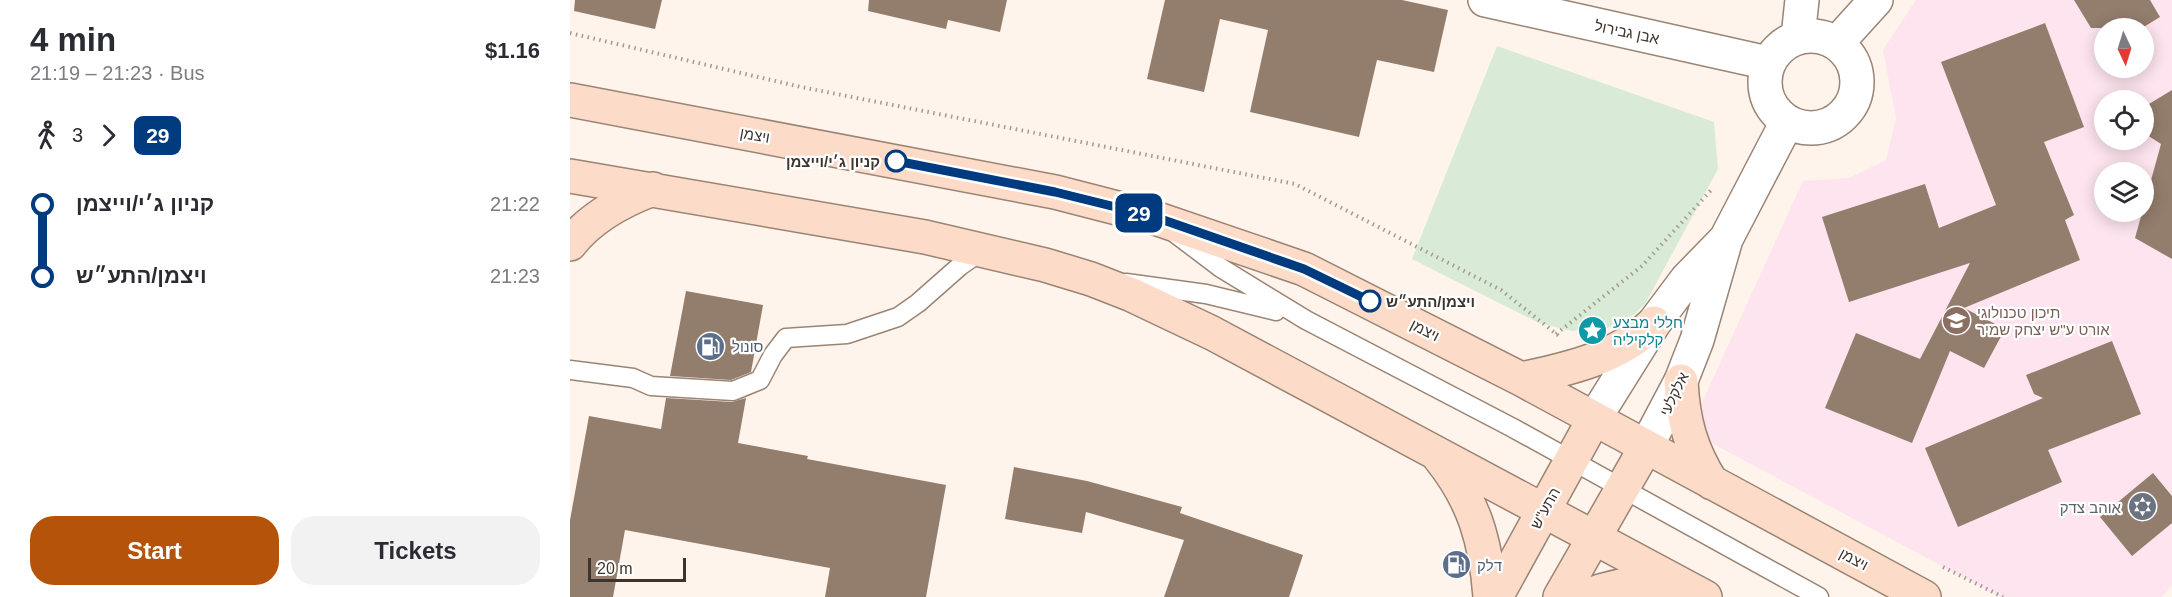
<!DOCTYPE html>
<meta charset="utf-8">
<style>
:root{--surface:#fff;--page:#f2f2f3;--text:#2b2b33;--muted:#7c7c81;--accent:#b45309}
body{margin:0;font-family:Helvetica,"Noto Sans Hebrew",sans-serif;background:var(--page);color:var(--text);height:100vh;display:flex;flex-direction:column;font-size:22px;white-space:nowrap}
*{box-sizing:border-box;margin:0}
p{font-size:20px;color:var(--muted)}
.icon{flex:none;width:33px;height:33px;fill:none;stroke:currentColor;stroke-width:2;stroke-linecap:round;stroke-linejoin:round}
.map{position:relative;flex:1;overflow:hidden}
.details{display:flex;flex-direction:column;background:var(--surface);width:570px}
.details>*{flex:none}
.badge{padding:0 12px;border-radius:9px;font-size:21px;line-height:39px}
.needle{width:39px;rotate:176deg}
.controls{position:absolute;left:1524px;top:18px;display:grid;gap:12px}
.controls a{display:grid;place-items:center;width:60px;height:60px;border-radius:50%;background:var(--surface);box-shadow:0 3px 15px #0003;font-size:30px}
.scale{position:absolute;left:18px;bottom:15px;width:98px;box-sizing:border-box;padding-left:6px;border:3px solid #3d342d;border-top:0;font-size:16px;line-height:21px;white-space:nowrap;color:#3d342d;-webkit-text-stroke:4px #fff;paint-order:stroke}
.map>.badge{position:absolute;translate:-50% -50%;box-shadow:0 0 0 3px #fff}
.legs{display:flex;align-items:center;gap:9px;height:66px;padding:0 30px;font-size:20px}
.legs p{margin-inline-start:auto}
.overview{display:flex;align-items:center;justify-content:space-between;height:102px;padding:0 30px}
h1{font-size:33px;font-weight:600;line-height:45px}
.action{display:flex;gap:12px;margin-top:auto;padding:12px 30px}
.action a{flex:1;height:69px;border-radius:24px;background:var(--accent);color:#fff;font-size:24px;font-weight:600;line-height:69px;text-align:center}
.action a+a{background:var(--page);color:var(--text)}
ul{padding:0 30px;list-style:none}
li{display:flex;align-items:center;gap:21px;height:72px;font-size:22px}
li i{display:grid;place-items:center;width:9px;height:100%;margin:0 8px;background:currentColor}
li i::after{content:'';width:15px;height:15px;margin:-8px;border:4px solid;border-radius:50%;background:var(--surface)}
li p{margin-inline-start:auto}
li:first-child i{background:linear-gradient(#0000 50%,currentColor 0)}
li:last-child i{background:linear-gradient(currentColor 50%,#0000 0)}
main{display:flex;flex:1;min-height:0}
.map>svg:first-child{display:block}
.education{fill:#fde4ee;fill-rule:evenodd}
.green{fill:#d9ebd6}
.building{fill:#937d6d}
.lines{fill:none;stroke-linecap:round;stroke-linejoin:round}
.lane-casing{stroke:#9a8473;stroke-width:21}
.street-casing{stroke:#9a8473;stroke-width:36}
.secondary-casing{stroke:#9a8473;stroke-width:36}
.path{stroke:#a49a93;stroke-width:4;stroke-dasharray:1.5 4.5;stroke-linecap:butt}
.lane{stroke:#fff;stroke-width:18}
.street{stroke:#fff;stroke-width:33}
.secondary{stroke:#fcdbc8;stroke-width:33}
.line-1-casing{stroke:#fff;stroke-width:14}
.line-1{stroke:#003b80;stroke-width:9}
.stop-1-dot{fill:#fff;stroke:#003b80;stroke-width:3}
.labels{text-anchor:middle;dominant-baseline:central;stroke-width:4.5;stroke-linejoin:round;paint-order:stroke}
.street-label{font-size:15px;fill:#3d342d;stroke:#fff}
.stop-label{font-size:15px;font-weight:bold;fill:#3d342d;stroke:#fff;text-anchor:end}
.education-label{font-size:15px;fill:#785e54;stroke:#fff;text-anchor:start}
.culture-label{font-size:15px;fill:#0d838f;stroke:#fff;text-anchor:start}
.service-label{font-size:15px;fill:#4e5e75;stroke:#fff;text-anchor:start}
.worship-label{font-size:15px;fill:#5b616d;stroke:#fff;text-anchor:end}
</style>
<main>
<section class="details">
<div class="overview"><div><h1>4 min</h1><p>21:19 – 21:23 · Bus</p></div><b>$1.16</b></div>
<div class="legs"><svg class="icon" aria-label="walk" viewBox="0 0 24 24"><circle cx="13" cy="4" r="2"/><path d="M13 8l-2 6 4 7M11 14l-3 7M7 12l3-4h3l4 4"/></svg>3<svg class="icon" aria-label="forward" viewBox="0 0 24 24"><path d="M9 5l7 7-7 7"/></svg><b class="badge" style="background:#003b80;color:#fff">29</b></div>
<ul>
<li><i style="color:#003b80"></i><b>קניון ג׳י/וייצמן</b><p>21:22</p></li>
<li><i style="color:#003b80"></i><b>ויצמן/התע״ש</b><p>21:23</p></li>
</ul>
<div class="action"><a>Start</a><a>Tickets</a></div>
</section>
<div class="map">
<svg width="1602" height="597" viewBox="0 0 1602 597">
<rect width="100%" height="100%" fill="#fef4ec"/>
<path class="education" d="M1346,0h256v585l-10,12h-162l-311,-166 114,-250 46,-3 37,-18 10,-42 -13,-68zM1534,28h40v40h-40zM1534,100h40v40h-40zM1534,172h40v40h-40z"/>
<path class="green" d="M927,46l217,76 4,47 -73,135 -18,17 -20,7 -35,3 -33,-8 -127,-64z"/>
<path class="building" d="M5,0h87l-7,29 -81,-18z
M299,0h138l-7,32 -52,-12 -2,9 -78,-18z
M595,0h237l46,10 -14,62 -57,-12 -18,77 -109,-25 18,-82 -48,-11 -16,73 -57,-13z
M1504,0h76l10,17 -18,11h-51z
M1475,23l39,104 -40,15 30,73 -9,5 15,40 -116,48 41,21 -21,39 -34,-17 -38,92 -87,-35 31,-75 64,26 50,-96 -121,39 -27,-85 103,-33 14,44 57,-23 -55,-143z
M1602,90v169l-37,-21 26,-94 -17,-11v-26z
M116,291l77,14 -12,67 -20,8 -61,-4z
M1542,341l29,73 -93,36 14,32 -104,45 -33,-79 118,-50 -9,-4 -8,-19z
M96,398l66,4 14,-4 -8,45 70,13 -1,3 139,26 -20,112h-101l5,-29 -205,-38 -12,67h-43v-77l19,-104 72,13z
M444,467l73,14 95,26 -2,6 123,42 -14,42h-125l20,-57 -98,-28 -4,21 -77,-14z
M1583,473l19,23v27l-40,33 -32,-39z"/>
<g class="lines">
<defs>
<path id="lane" d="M606,234l45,34 85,52 207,108 306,169
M556,283l80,11 70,17
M0,370l63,8 18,8 82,5 27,-11 13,-25 13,-17 61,-4 51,-17 20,-14 42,-37 23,-16"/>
<path id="street" d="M915,0l283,63
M1195 82a46 46 0 1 1 92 0a46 46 0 1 1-92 0Z
M1228,37l4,-37
M1267,43l39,-43
M1024,419l60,-96 33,-44 38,-39
M1076,447l35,-66 16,-41 29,-101 61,-117"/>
<path id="secondary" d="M0,100l485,92 97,25 152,52 217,110 403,218
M0,176l355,61 120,28 46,14 41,16 80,38 493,264
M0,244c21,-27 51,-43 83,-55
M951,379c48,-10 96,-21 133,-56
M1111,381c2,40 10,69 31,102
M869,457c35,43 47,85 51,140
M926,597l98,-178
M990,597l86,-150
M1014,597c29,-12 61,-17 92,-11"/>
</defs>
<use href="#lane" class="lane-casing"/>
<use href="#street" class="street-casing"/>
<use href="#secondary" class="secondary-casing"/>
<path class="path" d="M0,33l231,54 494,97 206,106 58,46
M986,334l86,-68 71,-78
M1373,567l60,30"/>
<use href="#lane" class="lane"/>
<use href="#street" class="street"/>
<use href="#secondary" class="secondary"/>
</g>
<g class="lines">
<defs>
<path id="line-1" d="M326,161l159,31 97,24 152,53 66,32"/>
</defs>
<use href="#line-1" class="line-1-casing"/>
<use href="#line-1" class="line-1"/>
</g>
<defs>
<symbol id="school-disc" viewBox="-11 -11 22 22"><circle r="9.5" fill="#8d6e63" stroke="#fff"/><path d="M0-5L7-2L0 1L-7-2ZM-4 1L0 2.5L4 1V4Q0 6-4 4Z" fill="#fff"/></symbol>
<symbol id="sight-disc" viewBox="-11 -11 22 22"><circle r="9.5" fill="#0f9aa8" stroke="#fff"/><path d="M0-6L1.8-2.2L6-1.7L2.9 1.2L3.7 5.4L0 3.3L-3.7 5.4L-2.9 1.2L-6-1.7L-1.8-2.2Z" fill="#fff"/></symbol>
<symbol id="fuel-disc" viewBox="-11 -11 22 22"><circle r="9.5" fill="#5c6f8a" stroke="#fff"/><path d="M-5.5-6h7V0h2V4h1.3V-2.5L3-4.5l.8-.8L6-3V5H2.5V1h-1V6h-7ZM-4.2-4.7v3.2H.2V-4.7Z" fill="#fff"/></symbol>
<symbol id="synagogue-disc" viewBox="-11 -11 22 22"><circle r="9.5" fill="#6b7280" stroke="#fff"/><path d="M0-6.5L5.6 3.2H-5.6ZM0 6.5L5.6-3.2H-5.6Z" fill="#fff"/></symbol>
</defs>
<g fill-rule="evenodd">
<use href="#school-disc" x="1370" y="304" width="33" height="33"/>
<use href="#sight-disc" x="1006" y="314" width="33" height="33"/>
<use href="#fuel-disc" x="124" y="330" width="33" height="33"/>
<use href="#synagogue-disc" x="1556" y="490" width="33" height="33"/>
<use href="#fuel-disc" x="870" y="548" width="33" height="33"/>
</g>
<g class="stop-1-dot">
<circle cx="326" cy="161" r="10"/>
<circle cx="800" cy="301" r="10"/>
</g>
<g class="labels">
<g class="street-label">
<text transform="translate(1057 32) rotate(12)">אבן גבירול</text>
<text transform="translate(185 135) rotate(10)">ויצמן</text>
<text transform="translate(855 330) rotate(27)">ויצמן</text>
<text transform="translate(1104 394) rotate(-64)">אלקלעי</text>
<text transform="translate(975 508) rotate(-61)">התע"ש</text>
<text transform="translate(1284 559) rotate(28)">ויצמן</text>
</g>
<g class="stop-label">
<text x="310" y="161">קניון ג׳י/וייצמן</text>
<text x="816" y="301" text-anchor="start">ויצמן/התע״ש</text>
</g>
<g class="education-label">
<text x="1407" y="312">תיכון טכנולוגי<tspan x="1407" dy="17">אורט ע"ש יצחק שמיר</tspan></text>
</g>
<g class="culture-label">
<text x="1043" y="322">חללי מבצע<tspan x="1043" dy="17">קלקיליה</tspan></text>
</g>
<g class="service-label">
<text x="162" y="346">סונול</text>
<text x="907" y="565">דלק</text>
</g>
<g class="worship-label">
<text x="1551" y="507">אוהב צדק</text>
</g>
</g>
</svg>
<div class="controls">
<a><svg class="needle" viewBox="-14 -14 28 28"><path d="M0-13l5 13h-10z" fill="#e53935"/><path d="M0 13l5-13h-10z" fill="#7c7c81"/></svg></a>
<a><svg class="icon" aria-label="locate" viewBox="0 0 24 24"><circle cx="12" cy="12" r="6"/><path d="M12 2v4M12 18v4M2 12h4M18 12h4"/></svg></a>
<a><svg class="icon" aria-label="layers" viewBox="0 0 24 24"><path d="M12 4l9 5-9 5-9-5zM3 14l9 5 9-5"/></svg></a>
</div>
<div class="scale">20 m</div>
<b class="badge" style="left:569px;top:213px;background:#003b80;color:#fff">29</b>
</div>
</main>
